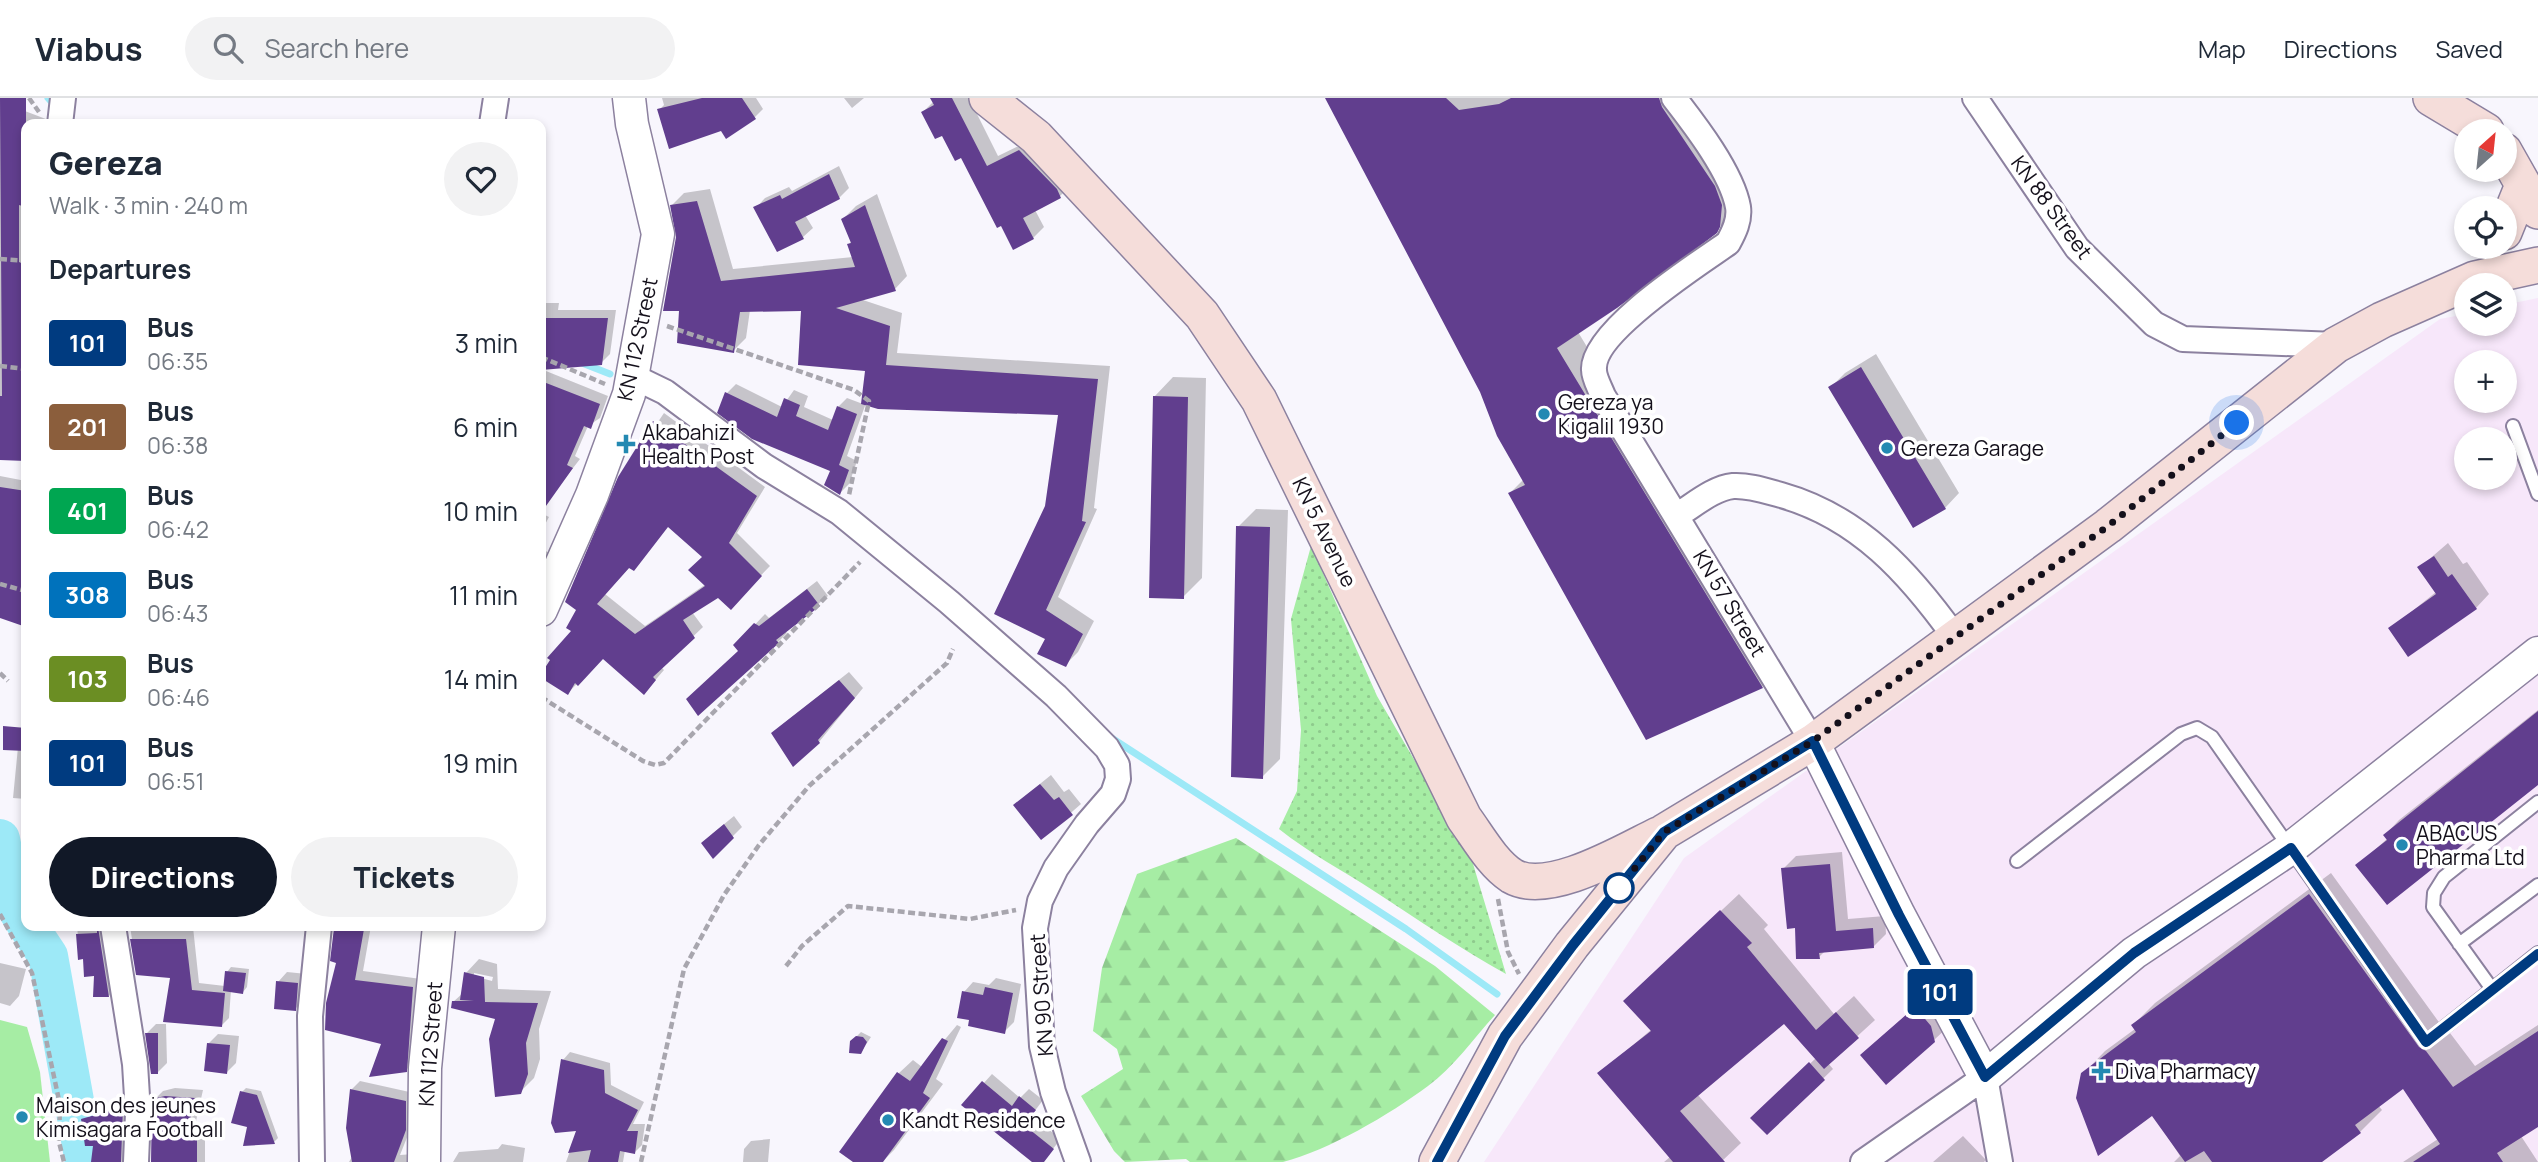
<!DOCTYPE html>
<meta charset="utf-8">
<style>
:root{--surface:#fff;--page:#f2f2f3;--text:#1f2937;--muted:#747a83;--line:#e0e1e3;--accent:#111827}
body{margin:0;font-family:Manrope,sans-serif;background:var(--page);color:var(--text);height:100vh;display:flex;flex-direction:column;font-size:26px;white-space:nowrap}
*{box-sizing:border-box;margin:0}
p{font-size:23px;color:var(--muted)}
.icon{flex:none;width:38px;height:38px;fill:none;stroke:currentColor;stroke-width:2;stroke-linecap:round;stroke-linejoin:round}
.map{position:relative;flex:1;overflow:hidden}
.panel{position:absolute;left:21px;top:21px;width:525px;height:812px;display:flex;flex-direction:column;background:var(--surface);border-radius:14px;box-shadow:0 4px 10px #0003}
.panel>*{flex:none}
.badge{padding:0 14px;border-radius:5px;font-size:24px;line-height:46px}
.needle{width:46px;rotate:27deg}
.controls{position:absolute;left:2454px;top:21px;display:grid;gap:14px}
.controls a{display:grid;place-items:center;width:63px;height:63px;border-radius:50%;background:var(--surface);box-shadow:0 4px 10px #0003;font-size:35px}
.you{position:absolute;width:35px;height:35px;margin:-18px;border:5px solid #fff;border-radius:50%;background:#1a73e8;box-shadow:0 0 0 10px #1a73e833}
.map>.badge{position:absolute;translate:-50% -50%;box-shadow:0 0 0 4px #fff}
h2{padding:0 28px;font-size:26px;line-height:63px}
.round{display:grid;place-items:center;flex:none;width:74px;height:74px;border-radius:37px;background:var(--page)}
.head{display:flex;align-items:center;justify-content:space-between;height:119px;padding:0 28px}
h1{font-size:33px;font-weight:800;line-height:52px}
.action{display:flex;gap:14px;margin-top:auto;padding:14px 28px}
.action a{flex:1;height:80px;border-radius:42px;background:var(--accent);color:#fff;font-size:28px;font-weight:800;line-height:80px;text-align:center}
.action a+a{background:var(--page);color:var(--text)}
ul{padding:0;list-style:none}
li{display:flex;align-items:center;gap:21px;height:84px;padding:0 28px}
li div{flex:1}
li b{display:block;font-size:26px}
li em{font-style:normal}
li .badge{min-width:77px;font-weight:700;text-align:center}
header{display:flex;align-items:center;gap:42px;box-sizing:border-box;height:98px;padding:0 35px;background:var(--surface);border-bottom:2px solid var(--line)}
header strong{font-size:33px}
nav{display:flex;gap:38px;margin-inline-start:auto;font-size:24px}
.search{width:490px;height:63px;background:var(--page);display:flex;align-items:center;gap:18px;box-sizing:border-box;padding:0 24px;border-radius:38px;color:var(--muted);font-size:26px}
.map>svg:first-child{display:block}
.commercial{fill:#f7e7fa;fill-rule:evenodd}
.grass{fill:url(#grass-dots)}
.forest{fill:url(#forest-firs)}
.pitch{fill:#a6eda4}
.shadow{fill:#0003;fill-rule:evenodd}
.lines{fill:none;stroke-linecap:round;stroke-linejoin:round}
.stream{stroke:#9de9f7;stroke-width:7}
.river{stroke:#9de9f7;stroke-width:40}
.building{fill:#613e8e;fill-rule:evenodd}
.service-casing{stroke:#8c819f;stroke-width:16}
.minor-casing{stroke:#8c819f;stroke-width:28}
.tertiary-casing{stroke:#8c819f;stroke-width:35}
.secondary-casing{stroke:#8c819f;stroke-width:38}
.path{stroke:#a8a6ae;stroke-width:4.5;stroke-dasharray:7 3.5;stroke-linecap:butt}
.service{stroke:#fff;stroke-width:12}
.minor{stroke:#fff;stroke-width:24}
.tertiary{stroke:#fff;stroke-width:32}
.secondary{stroke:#f5ddda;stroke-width:35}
.line-casing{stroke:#fff;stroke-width:16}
.line{stroke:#003b80;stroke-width:10}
.walk{stroke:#14101b;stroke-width:7;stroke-dasharray:0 12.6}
.poi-dot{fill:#2389b2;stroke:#fff;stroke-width:2.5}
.stop-dot{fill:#fff;stroke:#003b80;stroke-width:3.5}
.labels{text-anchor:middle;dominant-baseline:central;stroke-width:7;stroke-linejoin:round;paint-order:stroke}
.street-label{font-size:21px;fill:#14101b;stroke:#fff}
.poi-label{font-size:21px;fill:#14101b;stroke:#fff;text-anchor:start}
</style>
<header>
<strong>Viabus</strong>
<div class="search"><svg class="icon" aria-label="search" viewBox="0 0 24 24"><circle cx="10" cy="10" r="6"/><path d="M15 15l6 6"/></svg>Search here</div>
<nav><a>Map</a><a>Directions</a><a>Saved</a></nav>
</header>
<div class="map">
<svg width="2538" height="1064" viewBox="0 0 2538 1064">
<defs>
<pattern id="grass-dots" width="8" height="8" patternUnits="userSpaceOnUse" patternTransform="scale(1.75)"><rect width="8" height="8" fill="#a6eda4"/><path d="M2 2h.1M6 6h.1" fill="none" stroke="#8eca8d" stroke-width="1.8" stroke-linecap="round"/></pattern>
<pattern id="forest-firs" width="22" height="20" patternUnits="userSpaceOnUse" patternTransform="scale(1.75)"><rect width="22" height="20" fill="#a6eda4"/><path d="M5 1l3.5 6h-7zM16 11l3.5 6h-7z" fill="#8eca8d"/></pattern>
</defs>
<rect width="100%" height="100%" fill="#f8f6fd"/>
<path class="commercial" d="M2538,200v864h-1054l200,-304 756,-539 26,-5v10h38v-19zM2466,264h38v39h-38zM2466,341h38v39h-38z"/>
<path class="grass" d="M1311,448l66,150 94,161 35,117c-46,-26 -88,-54 -132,-83 -32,-21 -65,-38 -95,-62l18,-38 4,-61 -10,-111z"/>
<path class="forest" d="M1236,740l199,128 60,49c-21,23 -42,53 -67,71 -39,29 -99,64 -145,76h-93l-4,-3 -61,3 -11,-11 -33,-55 42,-27 -6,-20 -24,-18 9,-63 35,-94z"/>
<path class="pitch" d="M0,922l27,7 13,45 10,90h-50z"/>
<path class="shadow" d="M0,0h22l-5,10 42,16h-33l-1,335 -25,-1z
M662,0h94l7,11 -8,8 -33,12 -63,-19 5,-5z
M844,0h20l-12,10z
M932,0h37l29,58 33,-16 40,45 -11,11 -25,14 9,17 -11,11 -110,-126 11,-11z
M1327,0h361l47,114 -20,19 -137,101 203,336 -19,19 -252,-194 14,-14 -42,-88z
M839,68l10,22 -10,10 -34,17 8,13 -10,9 -25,13 -22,-42 9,-10 24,-11 3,4z
M710,91l23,80 120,-12 -4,-13 3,-3 -9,-22 13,-13 21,-12 30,82 -12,13 -35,10 42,14 -5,40 213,13 -16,142 3,1 -39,88 36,24 -16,31 -13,13 -18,-27 -51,-24 50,-108 14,-93 -194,-10 -19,53 10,5 -8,23 -9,9 -8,-23 -113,-58 8,-19 9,-9 46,23 12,-17 14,6 -4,11 29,13 5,-13 9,-9 16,6 4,-35 -64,-60 -53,1 -4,28 -13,13 -52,-42 -3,-72 -6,-32 12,-12z
M541,205h18l-1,7h58l-6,44 -9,9 -60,5z
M1876,256l83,139 -14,15 -114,-121 14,-14z
M541,271l67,27 -8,22 -12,8 -13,30 5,3 -34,44 -5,-3z
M1173,279l33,1 -4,200 -19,19 -29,-200z
M664,315l101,74 -28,46 33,33 -31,32 -21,-3 -26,17 11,15 -42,40 3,3 -12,14 -49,-27 -35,36 11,-83 41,-132zM669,427l35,32 2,27 -61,42 -40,-32z
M0,378l26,5v144l-26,-9z
M1256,411l32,1 -8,249 -18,18 -24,-250z
M541,415l8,4 -8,15z
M2448,445l15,21 4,-2 22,32 -13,14 -86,21 46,-37 -17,-24z
M541,450l8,5 -8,19z
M817,483l11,15 -43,35 2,2 -9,9 -80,71 42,-62 -4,-6 29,-31 4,4z
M849,574l14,16 -44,54 -36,-18z
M2538,612v73l-180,82 30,-27 -3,-3 14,-15z
M25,642l1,59 -13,-1 5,-51z
M1051,677l13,17 5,-3 12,15 -39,34 -17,-42z
M734,718l8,11 -29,29 -1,-22z
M1842,754l6,67 37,-3 1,18 -13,13 -47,3 -7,7 -22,-31 -14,-57 13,-13z
M2331,775l110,152 6,4 28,37 63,-41v100l-17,11 17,26h-135l35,-23 -34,-52 -26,18 4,5 -22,22 -41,30h-145l6,-6 -27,-42 -70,-40 22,-23 30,-22 -2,-4 22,-22z
M1739,796l29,31 -4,4 70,85 20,-18 21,24 -47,43 5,6 -66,64 -14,-15 63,-60 -32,-36 -87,72 44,49 -20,19h-57l6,-5 -70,-84 52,-44 -9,-45z
M77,828h31l8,62 -7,8 -25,-38h-4z
M130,828h81l-3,3 -15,-2 6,56 26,3 2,-14 4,-5 18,2 -2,18 -4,5 -12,-2 -2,28 -8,8 -49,-50 -35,-3z
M338,828h33l-8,45 58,8 -6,82 -9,9 -22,-27 -46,-81 -3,-34z
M479,861l18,5 1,25 53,2 -12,38 1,30 -6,19 -14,14 -23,-74 -44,-16 10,-9 3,-20zM474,875l19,4 -1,4 -18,-5z
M0,865l26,6 -7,27 -9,10 -10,-3z
M287,874l20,2 -3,26 -9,9 -17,-27z
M996,880l25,6 -7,38 -10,10 -33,-13 -7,-27 9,-10 16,3z
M1930,896l19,32 -15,14 -57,1z
M156,926h10l1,39 -10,10 -10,-40z
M957,927l4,2 -25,52 7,5 -49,66 -12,12h-26l43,-89 14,-13 9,7z
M861,934l10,5 -10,15 -9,-11z
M218,936l21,2 -3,27 -9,9 -19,-28z
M570,954l40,11 1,22 33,17 -11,22h12l-3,21 -7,7 -10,-2 -2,12h-57l12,-33 -15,-69z
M992,976l28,24 9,-9 14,11 -12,16 30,23 -19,23h-7l-71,-57z
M360,983l54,12v27l-14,35 14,-1 3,8h-68l4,-7 -2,-65z
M175,990l28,2 -9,40h11v32h-52l1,-62 9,-9z
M246,990l15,3 17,47 -4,4 -25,-16 -7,-34z
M131,1001l3,63h-41l2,-18 -12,-25 9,-9z
M1963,1038l23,24 -2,2h-51z
M770,1041l-2,23h-25l1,-13 7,-8z
M502,1046l23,4 -2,14h-70l6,-10 39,-3z"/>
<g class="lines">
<path class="stream" d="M48,0l9,10
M582,265l28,11
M1110,639l296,192 91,65"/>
<path class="river" d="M0,741l12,61 14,23
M28,828l20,30 37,206"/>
</g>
<path class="building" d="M0,0h26v109l-7,-2v57l7,3v196l-26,-1v-64h2z
M702,0h40l14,21 -30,20 -5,-8 -52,18 -12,-40z
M930,0h22l35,68 32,-16 38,39 4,9 -38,20 11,21 -21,11 -12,-24 -4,2 -36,-70 -6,3 -13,-25 -7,3 -14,-27 13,-7z
M1325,0h121l13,12 40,-6 12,-6h148l3,9 53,79 7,19 -2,22 -3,6 -100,75 -60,40 206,340 -117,52 -138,-247 17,-8 -28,-49 -17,-44z
M829,76l11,25 -45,23 9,17 -27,13 -24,-45 27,-12 2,4z
M697,103l24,80 134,-14 -8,-23 4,-1 -10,-24 24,-14 31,86 -60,17 54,18 -4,39 212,14 -16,142 4,1 -40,88 37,24 -17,33 -29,-13 8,-15 -51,-25 51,-108 13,-91 -180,-6 -17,-5 4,-33 -67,-6 3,-54 -61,1 -6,41 -57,-10 2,-32h-16l13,-74 -6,-32z
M541,220h67l-6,47 -61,5z
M1861,269l85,142 -33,19 -85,-141z
M541,283l59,23 -9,25 -7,-3 -17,39 6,3 -32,45z
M725,294l52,25 7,-19 16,7 -4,11 32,14 9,-24 20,8 -18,51 10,5 -9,25 -16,-10 6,-14 -78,-32 -35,-26z
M1153,298l35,1 -4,202 -35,-1z
M653,323l104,75 -28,47 33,33 -31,34 -13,-12 -35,22 12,18 -42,39 3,3 -12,15 -41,-36 -25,27 -3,-3 -7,12 -27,-17v-4l9,-14 -3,-2 24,-27 -5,-3 10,-18 -11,-8 53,-125zM668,429l34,30 -14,13 17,16 -70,48 -38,-30 32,-36 5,3z
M0,389l26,4v136l-26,-9z
M1236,428l34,1 -7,252 -32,-2z
M2434,458l14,21 4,-3 25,35 -69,48 -20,-29 48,-34 -19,-27z
M807,491l13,17 -44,34 3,3 -81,73 -12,-17 52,-48 -5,-6 21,-22 5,3z
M839,582l16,18 -37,42 2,3 -27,24 -22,-34z
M2538,613v74l-151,120 -32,-40 32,-25 -4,-5z
M3,628l23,2v23l-23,-1z
M1040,686l14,16 5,-3 14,18 -32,25 -28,-35z
M724,726l10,14 -21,21 -12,-16z
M1830,766l6,67 37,-3 1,20 -55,5 1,6h-24l-1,-31 -8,1 -6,-61z
M2309,796l110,153 7,4 27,36 85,-56v96l-41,26 6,9h-90l27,-18 -37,-55 -48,36 6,8 -39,29h-110l-8,-11 -19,11 -33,-46 -54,40 -22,-58 5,-25 55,-41 -5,-7z
M1720,812l32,33 -5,4 69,83 20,-18 23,26 -35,31 -40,-45 -104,87 45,51h-52l-76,-89 54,-42 -28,-30z
M97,829h1l11,70h-16l1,-21 -10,1 -1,-18 -5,1 -2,-26 21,-1z
M334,830l30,1 -9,51 58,7 -6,85 -38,5 12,-33 -56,-14 1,-27 10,-40 -6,-2z
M130,841h56l6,51 33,3 -3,34 -59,-5 7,-44 -34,-3z
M225,873l21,2 -3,21 -20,-3z
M464,874l20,5 1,25 53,1 -12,40 2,31 -7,20 -26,3 -6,-58 6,-20 -44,-11 1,-7h22l-14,-1z
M276,883l22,2 -2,28 -22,-2z
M985,889l28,6 -8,41 -37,-8 1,-6 -12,-2 5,-27 21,4z
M1915,909l16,19 4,16 -49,43 -26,-30z
M145,935h13v41h-7z
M856,938l7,1 4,5 -6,12 -12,-1 1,-12z
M942,940l6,3 -25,52 7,5 -47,64h-30l-14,-10 58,-80 13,9z
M207,945l23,2 -3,29 -23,-3z
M561,961l43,11 1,23 33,17 -11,21h11l-3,23 -15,-3 -2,11h-30l3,-12 -23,3 8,-22 -21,2 -4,-10z
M1809,964l16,18 -58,55 -17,-17z
M982,983l30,25 7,-10 17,14 -12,15 30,24 -10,13h-12l-71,-57z
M350,991l56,12v29l-12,32h-42l-6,-34z
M240,993l17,4 18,49 -32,2 4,-19 -16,-4z
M165,998l30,2 -9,40h11v24h-46l1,-63z
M123,1009l-2,55h-30l2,-16h-8l-4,-27z"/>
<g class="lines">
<defs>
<path id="service" d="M2513,328l25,68
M2017,763l164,-127 16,-6 15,9 214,305 112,-89
M2459,846l79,-59
M2492,891l-59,-82 1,-14 10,-16 94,-75"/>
<path id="minor" d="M1674,0c21,27 58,75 64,109 2,13 -4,25 -10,36 -30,21 -137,89 -134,127 0,8 6,18 9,26l210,346
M1975,0l102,150 77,76 29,15 153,6
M60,26l3,-26
M492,26l4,-26
M632,278l33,16 99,74 75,46 110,90 107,94 51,52 10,17 1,14 -5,15 -26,30 -31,44 -16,33 -5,27 7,118 11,46 25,70
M1676,418c17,-10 37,-28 57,-30 16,-1 33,5 48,9 78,22 128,78 174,142
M113,828l22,138 3,49 -2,49
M312,1064l-2,-146 9,-90
M1863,1064l122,-85 15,85"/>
<path id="tertiary" d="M541,512l51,-115 37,-101 29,-160 -26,-110 -3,-26
M1813,644l86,173 86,162 149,-124 157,-105 247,-195
M424,1064l1,-94 14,-142"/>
<path id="secondary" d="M987,0l49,39 166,178 57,85 205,418c14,19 28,45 48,58 36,21 111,-24 146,-41
M2431,0l55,33
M2504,53l34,60
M2504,134l19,-47
M1437,1064l68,-126 67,-91 92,-113 149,-90 295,-216 228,-181 46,-25 93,-41 63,-14"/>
</defs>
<use href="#service" class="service-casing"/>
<use href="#minor" class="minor-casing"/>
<use href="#tertiary" class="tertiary-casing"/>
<use href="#secondary" class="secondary-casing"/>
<path class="path" d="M29,0l10,14
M0,161l26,2
M667,228l187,64 15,11 -20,94
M541,259l64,27
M0,268l26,3
M0,486l26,7
M0,575l8,8
M541,599l102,64 12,4 9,-2 196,-201
M1498,801l10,53 11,22
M0,816l32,59 28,132 -1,37 5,20
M786,868l16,-20 46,-40 122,13 46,-9
M641,1064l43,-193 40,-74 35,-50 50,-59 138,-123 6,-14"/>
<use href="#service" class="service"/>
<use href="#minor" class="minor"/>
<use href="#tertiary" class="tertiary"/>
<use href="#secondary" class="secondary"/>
</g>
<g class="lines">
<defs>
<path id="line" d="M1437,1064l68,-126 68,-91 91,-113 149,-91 86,174 86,162 149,-124 157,-105 135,194 112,-88"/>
</defs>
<use href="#line" class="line-casing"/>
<use href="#line" class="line"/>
<path class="walk" d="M1619,790l45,-56 149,-91 295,-215 129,-103"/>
</g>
<g class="poi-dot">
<circle cx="1544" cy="316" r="7"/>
<path d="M622.5 335.5h7v7h7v7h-7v7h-7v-7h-7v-7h7z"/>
<circle cx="1887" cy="350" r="7"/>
<circle cx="2402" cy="747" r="7"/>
<path d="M2097.5 962.5h7v7h7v7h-7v7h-7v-7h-7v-7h7z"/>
<circle cx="22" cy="1019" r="7"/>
<circle cx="888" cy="1022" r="7"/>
</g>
<circle class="stop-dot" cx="1619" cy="790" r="14"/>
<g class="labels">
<g class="street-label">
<text transform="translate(2052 109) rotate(54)">KN 88 Street</text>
<text transform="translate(637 241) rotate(-78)">KN 112 Street</text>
<text transform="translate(1325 434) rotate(64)">KN 5 Avenue</text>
<text transform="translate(1730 505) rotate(59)">KN 57 Street</text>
<text transform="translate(1041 897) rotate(-94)">KN 90 Street</text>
<text transform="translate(430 946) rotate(-86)">KN 112 Street</text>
</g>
<g class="poi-label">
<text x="1558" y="304">Gereza ya<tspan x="1558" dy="24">KigaliI 1930</tspan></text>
<text x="642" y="334">Akabahizi<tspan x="642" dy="24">Health Post</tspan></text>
<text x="1901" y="350">Gereza Garage</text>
<text x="2416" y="735">ABACUS<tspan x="2416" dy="24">Pharma Ltd</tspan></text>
<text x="2115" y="973">Diva Pharmacy</text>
<text x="36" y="1007">Maison des jeunes<tspan x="36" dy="24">Kimisagara Football</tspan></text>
<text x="902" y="1022">Kandt Residence</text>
</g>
</g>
</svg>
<div class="controls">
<a><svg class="needle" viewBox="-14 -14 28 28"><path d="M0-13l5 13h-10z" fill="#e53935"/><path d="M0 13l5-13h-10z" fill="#747a83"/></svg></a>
<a><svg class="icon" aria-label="locate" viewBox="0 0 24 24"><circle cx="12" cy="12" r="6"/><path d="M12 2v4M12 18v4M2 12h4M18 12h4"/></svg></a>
<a><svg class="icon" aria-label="layers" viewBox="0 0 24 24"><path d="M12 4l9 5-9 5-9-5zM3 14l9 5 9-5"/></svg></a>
<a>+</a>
<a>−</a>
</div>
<div class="you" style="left:2237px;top:325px"></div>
<b class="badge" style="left:1940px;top:894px;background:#003b80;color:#fff">101</b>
<section class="panel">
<div class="head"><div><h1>Gereza</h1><p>Walk · 3 min · 240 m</p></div><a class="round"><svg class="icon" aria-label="heart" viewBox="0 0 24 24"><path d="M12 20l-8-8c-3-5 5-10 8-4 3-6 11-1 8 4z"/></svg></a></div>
<h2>Departures</h2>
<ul>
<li><span class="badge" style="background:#003b80;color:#fff">101</span><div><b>Bus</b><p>06:35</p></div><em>3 min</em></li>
<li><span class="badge" style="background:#8b5e3c;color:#fff">201</span><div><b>Bus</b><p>06:38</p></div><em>6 min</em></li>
<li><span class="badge" style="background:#00a651;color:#fff">401</span><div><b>Bus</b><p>06:42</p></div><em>10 min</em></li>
<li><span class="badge" style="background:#0072bc;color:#fff">308</span><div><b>Bus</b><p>06:43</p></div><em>11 min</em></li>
<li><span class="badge" style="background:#6b8e23;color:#fff">103</span><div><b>Bus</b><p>06:46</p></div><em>14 min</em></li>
<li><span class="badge" style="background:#003b80;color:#fff">101</span><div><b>Bus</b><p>06:51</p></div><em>19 min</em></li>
</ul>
<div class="action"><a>Directions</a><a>Tickets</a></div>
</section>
</div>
